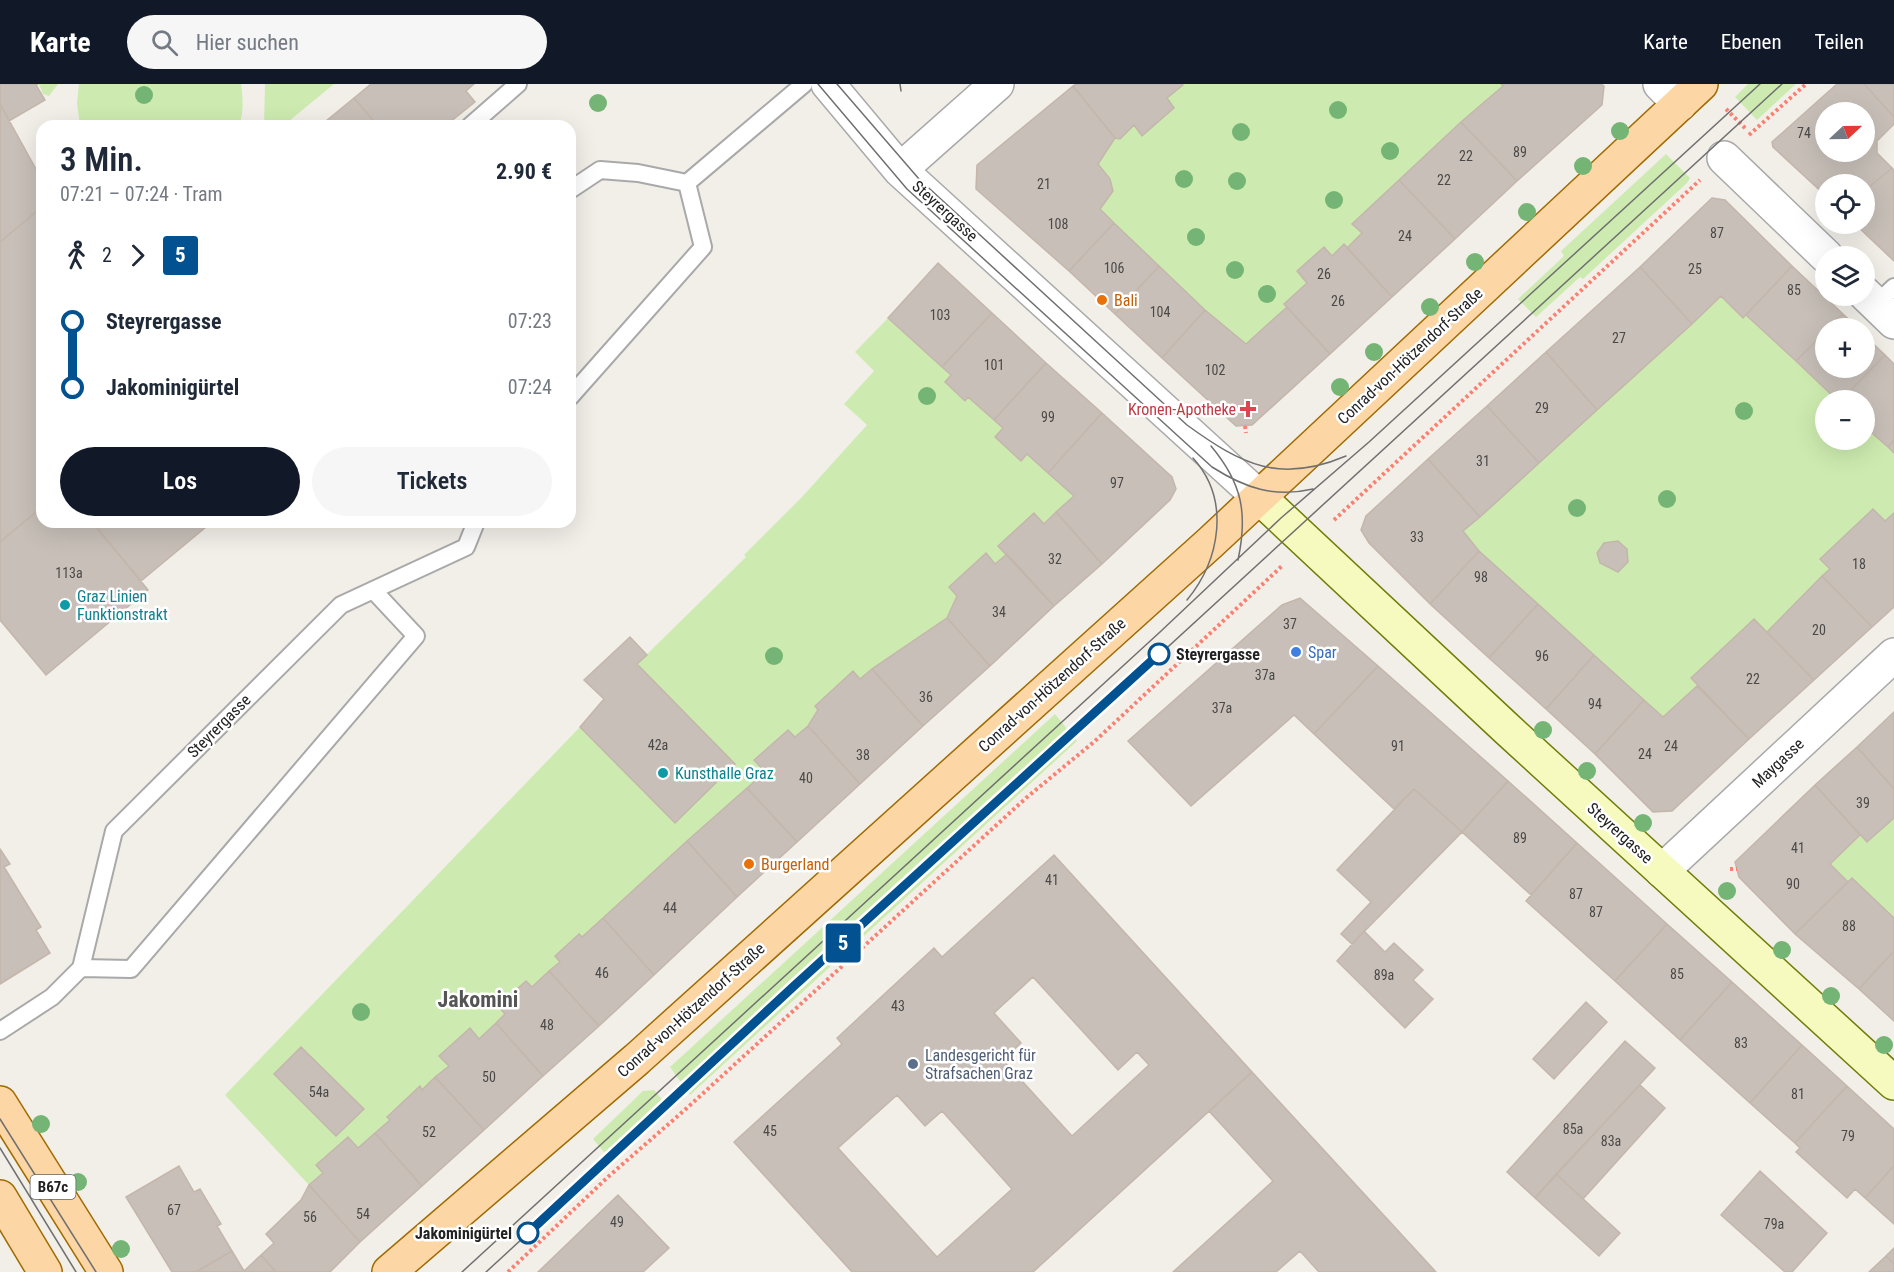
<!DOCTYPE html>
<html lang="de">
<meta charset="utf-8">
<style>
:root{--surface:#fff;--page:#f6f6f7;--text:#1f2937;--muted:#747a83;--accent:#111827}
body{margin:0;font-family:"Roboto Condensed",sans-serif;background:var(--page);color:var(--text);height:100vh;display:flex;flex-direction:column;font-size:22px;white-space:nowrap}
*{box-sizing:border-box;margin:0}
p{font-size:20px;color:var(--muted)}
.icon{flex:none;width:33px;height:33px;fill:none;stroke:currentColor;stroke-width:2;stroke-linecap:round;stroke-linejoin:round}
.map{position:relative;flex:1;overflow:hidden}
.side{position:absolute;left:36px;top:36px;width:540px;height:408px;display:flex;flex-direction:column;background:var(--surface);border-radius:18px;box-shadow:0 6px 24px #0002}
.side>*{flex:none}
.badge{padding:0 12px;border-radius:4px;font-size:21px;line-height:39px}
.needle{width:39px;rotate:68deg}
.fabs{position:absolute;left:1815px;top:18px;display:grid;gap:12px}
.fabs a{display:grid;place-items:center;width:60px;height:60px;border-radius:50%;background:var(--surface);box-shadow:0 6px 24px #0002;font-size:30px}
.map>.badge{position:absolute;translate:-50% -50%;box-shadow:0 0 0 3px #fff}
.legs{display:flex;align-items:center;gap:9px;height:66px;padding:0 24px;font-size:20px}
.legs p{margin-inline-start:auto}
.headline{display:flex;align-items:center;justify-content:space-between;height:102px;padding:0 24px}
h1{font-size:33px;font-weight:600;line-height:45px}
.primary-button{display:flex;gap:12px;margin-top:auto;padding:12px 24px}
.primary-button a{flex:1;height:69px;border-radius:36px;background:var(--accent);color:#fff;font-size:24px;font-weight:600;line-height:69px;text-align:center}
.primary-button a+a{background:var(--page);color:var(--text)}
ul{padding:0 24px;list-style:none}
li{display:flex;align-items:center;gap:21px;height:66px;font-size:22px}
li i{display:grid;place-items:center;width:9px;height:100%;margin:0 8px;background:currentColor}
li i::after{content:'';width:15px;height:15px;margin:-8px;border:4px solid;border-radius:50%;background:var(--surface)}
li p{margin-inline-start:auto}
li:first-child i{background:linear-gradient(#0000 50%,currentColor 0)}
li:last-child i{background:linear-gradient(currentColor 50%,#0000 0)}
header{display:flex;align-items:center;gap:36px;box-sizing:border-box;height:84px;padding:0 30px;background:var(--accent);color:#fff}
header strong{font-size:28px}
nav{display:flex;gap:33px;margin-inline-start:auto;font-size:21px}
.search{width:420px;height:54px;background:var(--page);display:flex;align-items:center;gap:15px;box-sizing:border-box;padding:0 21px;border-radius:33px;color:var(--muted);font-size:22px}
.map>svg:first-child{display:block}
.grass{fill:#cdebb0}
.building{fill:#c7bfb8;stroke:#c4b6ab;stroke-width:1.5;fill-rule:evenodd}
.lines{fill:none;stroke-linecap:round;stroke-linejoin:round}
.lane-casing{stroke:#a9a9a9;stroke-width:20}
.street-casing{stroke:#a9a9a9;stroke-width:36}
.secondary-casing{stroke:#707d05;stroke-width:36}
.primary-casing{stroke:#a06b00;stroke-width:36}
.path{stroke:#fa8072;stroke-width:4;stroke-dasharray:3 3;stroke-linecap:butt}
.lane{stroke:#fff;stroke-width:16}
.street{stroke:#fff;stroke-width:33}
.secondary{stroke:#f7fabf;stroke-width:33}
.primary{stroke:#fcd6a4;stroke-width:33}
.tram{stroke:#707070;stroke-width:1.5}
.tree{fill:#74b475}
.line-1-casing{stroke:#fff;stroke-width:14}
.line-1{stroke:#025191;stroke-width:9}
.food-dot{fill:#e8710a;stroke:#fff;stroke-width:2}
.health-dot{fill:#e0444e;stroke:#fff;stroke-width:2}
.culture-dot{fill:#0f9aa8;stroke:#fff;stroke-width:2}
.shop-dot{fill:#3f7fe0;stroke:#fff;stroke-width:2}
.stop-1-dot{fill:#fff;stroke:#025191;stroke-width:3}
.service-dot{fill:#5c6f8a;stroke:#fff;stroke-width:2}
.labels{text-anchor:middle;dominant-baseline:central;stroke-width:5;stroke-linejoin:round;paint-order:stroke}
.number-label{font-size:14px;fill:#4b4948}
.shield{fill:#fff;stroke:#646464;stroke-width:1.5}
.shield-label{font-size:15px;font-weight:bold;fill:#222}
.street-label{font-size:16px;fill:#222;stroke:#fff}
.food-label{font-size:16px;fill:#c56008;stroke:#fff;text-anchor:start}
.health-label{font-size:16px;fill:#be3a42;stroke:#fff;text-anchor:end}
.culture-label{font-size:16px;fill:#0d838f;stroke:#fff;text-anchor:start}
.shop-label{font-size:16px;fill:#366cbe;stroke:#fff;text-anchor:start}
.stop-label{font-size:16px;font-weight:bold;fill:#222;stroke:#fff;text-anchor:start}
.service-label{font-size:16px;fill:#4e5e75;stroke:#fff;text-anchor:start}
.district-label{font-size:22px;font-weight:bold;fill:#555;stroke:#fff}
</style>
<header>
<strong>Karte</strong>
<div class="search"><svg class="icon" aria-label="search" viewBox="0 0 24 24"><circle cx="10" cy="10" r="6"/><path d="M15 15l6 6"/></svg>Hier suchen</div>
<nav><a>Karte</a><a>Ebenen</a><a>Teilen</a></nav>
</header>
<div class="map">
<svg width="1894" height="1188" viewBox="0 0 1894 1188">
<rect width="100%" height="100%" fill="#f2efe9"/>
<path class="grass" d="M39,0h19l-9,12 -6,-2z
M79,0h162c2,15 3,28 -2,42h-159l-3,-23z
M265,0h69l-51,42h-19z
M1184,0h317l2,2 -151,138 10,9 -15,15 -3,-3 -12,11 -9,-9 -26,24 10,12 -23,21 3,3 -41,37 -41,-34 -105,-101 13,-18 -3,-12 -12,-15 17,-26 5,1 14,-14 8,11 31,-28 -6,-10z
M1748,0h48l-39,36 -22,-23z
M1666,70l24,24 -3,5 -104,96 -3,-2 -44,40 -18,-18 46,-43 -3,-5z
M1721,212l22,22 3,-3 91,85h-11v40h38l1,-14 29,27v60l-9,8 -12,-12 -53,50 10,10 -63,63 -13,-12 -62,59 5,7 -34,31 -184,-166 -16,-20z
M888,234l63,57 -6,7 20,18 3,-3 35,31 -7,9 25,23 6,-6 47,42 -30,28 -10,-11 -36,33 9,8 -12,10 -9,-10 -37,33 8,9 -10,22 -87,61 -7,-8 -38,35 3,4 -10,16 -13,11 -8,-7 -33,29 11,13 -183,165 -4,-3 -23,22 5,6 -28,25 -6,-6 -28,24 7,9 -26,25 -9,-10 -30,27 9,10 -27,24 -3,-3 -32,29 3,4 -32,28 -10,-11 -31,28 6,8 -14,12 -84,-90 355,-368 155,37 -98,-100 109,-107 -2,-2 58,-58 65,-72 -23,-21 30,-33 -19,-19z
M1055,630l22,27 -387,354 -20,-28z
M1894,734v100l-42,-40 -4,4 -18,-18 30,-29 8,7z
M654,1006l17,20 -59,52 -19,-23 50,-48z"/>
<path class="building" d="M0,0h38l-2,1 9,15 -36,21 -9,-17z
M371,0h103l-8,7 9,11 -30,24h-33l-4,-4 -5,4h-25l-24,-28z
M1076,0h106l1,1 -16,13 7,10 -32,28 -8,-11 -14,14 -5,-1 -42,-52z
M1501,0h100l3,2 -2,19 -85,76 -56,-59 42,-36z
M1837,0h27l30,33v7l-17,17v12l15,15 -28,23v-7h-38v12l-53,-49 -1,-5zM1826,28h38v40h-38z
M1864,0h30v33z
M1073,2l42,52 -17,26 12,15 3,12 -13,18 14,14 -45,48 -93,-82 1,-24z
M354,14l24,28h-58z
M0,20l42,76v27l-42,35z
M1461,38l56,59 -62,58 -56,-59z
M1892,84l2,2v91l-39,-37h9v-33z
M1399,96l56,59 -63,58 -45,-49 15,-15 -10,-9z
M1712,114l13,2 67,66 -49,52 -22,-22 -29,28 -52,-57z
M42,123v300l-42,35v-300z
M1114,139l45,43 -44,48 -46,-43z
M1344,160l48,53 -62,57 -46,-50 23,-21 -10,-12 27,-24 8,9z
M938,179l54,50 -50,54 -54,-49z
M1159,182l46,44 -43,48 -47,-44z
M1792,182l51,48 -47,47 -50,-46z
M1640,183l52,57 -95,86 -51,-58z
M1287,223l43,47 -78,71 -16,1 -74,-68 43,-48 41,34z
M992,229l54,50 -52,57 -26,-23 -3,4 -20,-19 6,-7 -9,-8z
M1843,230l15,14h-30z
M1826,247v37h38v-33l21,20 -44,45h-4l-41,-39z
M1546,268l51,58 -58,53 -52,-57z
M1885,271l9,9v76l-6,7 -24,-21v-26h-23z
M1046,279l56,50 -54,60 -21,-19 -6,7 -26,-24 8,-9 -9,-8z
M1487,322l52,57 -59,54 -52,-58z
M1102,329l70,64 4,12 -6,11 -68,64 -46,-52 18,-16 -26,-23z
M1894,356v13l-6,-6z
M1428,375l52,58 -17,14 16,20 -49,53 -61,-61 -8,-13 5,-14z
M42,423v15h50l56,68 -102,85 -46,-55v-78z
M1873,425l12,12 9,-8v94l-22,20 -50,-51 8,-7 -10,-10z
M1056,428l46,52 -48,42 -56,-60 36,-33 10,11z
M92,438h120l-71,59z
M1618,457l9,8 1,13 -10,10 -18,-9 -3,-10 7,-10z
M1479,467l59,53 -49,54 -59,-54z
M986,469l9,11 12,-10 47,52 -64,60 -43,-48 10,-22 -8,-9z
M1822,492l50,51 -58,53 -47,-48z
M1300,514l78,68 -64,68 -20,-19 -103,91 -63,-65 154,-136z
M1538,520l56,51 -48,54 -57,-51z
M947,534l43,48 -67,60 -51,-57z
M1754,535l60,61 -65,59 -58,-61z
M630,553l17,18 -10,9 98,100 -60,59 -95,-96 24,-28 -20,-19z
M1594,571l50,45 -49,54 -49,-45z
M1378,582l130,115 -46,51 -48,-43 -20,20 -80,-75z
M872,585l51,57 -63,58 -52,-58 10,-16 -3,-4 38,-35 7,8z
M1697,602l52,53 -77,72 -19,1 -58,-58 49,-54 19,17z
M1894,628v77l-37,-42z
M808,642l52,58 -63,58 -50,-54 18,-16 -11,-12 34,-30 7,7z
M1857,663l37,42v29l-27,24 -52,-57z
M1508,697l69,62 -46,52 -69,-63z
M1815,701l45,50 -30,29 18,18 -53,52 -56,-57 -4,-15z
M747,704l50,54 -60,55 -50,-56z
M1414,705l48,43 -110,112 -11,-10 30,-32 -34,-32z
M687,757l50,56 -83,78 -51,-57z
M1577,759l90,81 -52,57 -89,-80z
M0,765l10,15 -6,3 37,60 -5,3 14,23 -50,31z
M1054,771l198,217 -219,200h-181l-118,-130 108,-98 -5,-6 97,-90 8,9zM1033,893l85,93 19,-18 12,13 -77,71 -69,-76 18,-17 -27,-30zM897,1011l28,31 17,-15 70,78 -75,68 -99,-109z
M1852,794l42,40v33l-35,38 -64,-55z
M603,834l51,57 -55,51 -50,-55 11,-9 -5,-6 24,-22 3,3z
M1667,840l65,58 -52,58 -65,-59z
M1364,847l21,21 9,-9 29,27 -10,10 20,19 -28,29 -68,-67z
M1894,867v70l-35,-32z
M549,887l50,55 -56,50 -47,-53 9,-9 -7,-8 28,-25 6,6z
M1732,898l70,63 -52,58 -70,-63z
M1586,918l21,20 -53,57 -21,-20z
M496,939l47,53 -59,54 -49,-53 14,-11 -10,-10 31,-28 9,11z
M1625,957l30,27 -120,130 -28,-26z
M1802,961l45,41 -52,57 -45,-40z
M301,963l63,62 -28,27 -62,-62z
M1252,988l184,200h-117l-19,-21 -24,21h-103l100,-91 -64,-70z
M435,993l49,53 -62,56 -47,-53 15,-13 -3,-3 33,-31 2,4z
M1640,1001l25,23 -82,91 -27,-25z
M1847,1002l47,43v37l-29,32 -10,-9 -8,9 -51,-46 4,-4 -5,-5z
M375,1049l47,53 -62,56 -51,-57 14,-12 -7,-8 32,-28 10,11z
M179,1082l15,26 6,-3 21,35 -4,2 15,25 -36,21h-24l-46,-75z
M1894,1082v58l-29,-26z
M1760,1087l67,62 -35,39h-7l-64,-57z
M1556,1090l64,59 -21,23 -64,-58z
M309,1101l51,57 -30,30h-54l-15,-17 13,-12 -8,-9 35,-34z
M618,1111l51,53 -26,24h-105z
M1894,1164v16l-8,-8z
M232,1167l12,20 17,-16 15,17h-80z
M1886,1172l8,8v8h-25z"/>
<g class="lines">
<defs>
<path id="lane" d="M470,42l48,-42
M570,106l30,-20 38,3 49,10 117,-99
M1876,220l18,-17
M570,313l133,-150 -16,-64
M81,884l50,1 285,-333 -43,-46
M0,947l52,-34 29,-29 33,-137 227,-226 125,-58 10,-25"/>
<path id="street" d="M828,0l72,86 359,327
M1660,0l20,20
M1724,74l102,98
M900,86l97,-86
M1864,209l30,29
M1662,787l232,-216"/>
<path id="secondary" d="M1259,413l248,232 387,354"/>
<path id="primary" d="M0,1019l106,169
M0,1113l45,75
M389,1188l248,-213 574,-517 490,-458"/>
</defs>
<use href="#lane" class="lane-casing"/>
<use href="#street" class="street-casing"/>
<use href="#secondary" class="secondary-casing"/>
<use href="#primary" class="primary-casing"/>
<path class="path" d="M1726,25l20,20
M1749,51l57,-51
M1245,342l1,7
M1334,436l366,-340
M1730,785h7
M508,1188l101,-96 78,-68 339,-310 69,-57 188,-176"/>
<use href="#lane" class="lane"/>
<use href="#street" class="street"/>
<use href="#secondary" class="secondary"/>
<use href="#primary" class="primary"/>
<path class="tram" d="M818,0l89,105 305,278c33,21 62,31 101,22
M837,0l82,95 268,246c55,40 93,59 159,31
M900,0l1,7
M1211,362c31,37 37,67 27,114
M1187,516c33,-40 44,-100 6,-142
M0,1035l96,153
M0,1064l76,124
M462,1188l698,-640 121,-114 88,-76 391,-358
M486,1188l1296,-1188"/>
</g>
<g class="tree">
<circle cx="144" cy="11" r="9"/>
<circle cx="598" cy="19" r="9"/>
<circle cx="1338" cy="26" r="9"/>
<circle cx="1620" cy="47" r="9"/>
<circle cx="1241" cy="48" r="9"/>
<circle cx="1390" cy="67" r="9"/>
<circle cx="1583" cy="82" r="9"/>
<circle cx="1184" cy="95" r="9"/>
<circle cx="1237" cy="97" r="9"/>
<circle cx="1334" cy="116" r="9"/>
<circle cx="1527" cy="128" r="9"/>
<circle cx="1196" cy="153" r="9"/>
<circle cx="1475" cy="178" r="9"/>
<circle cx="1235" cy="186" r="9"/>
<circle cx="1267" cy="210" r="9"/>
<circle cx="1430" cy="223" r="9"/>
<circle cx="1374" cy="268" r="9"/>
<circle cx="1340" cy="303" r="9"/>
<circle cx="927" cy="312" r="9"/>
<circle cx="1744" cy="327" r="9"/>
<circle cx="1667" cy="415" r="9"/>
<circle cx="1577" cy="424" r="9"/>
<circle cx="774" cy="572" r="9"/>
<circle cx="1543" cy="646" r="9"/>
<circle cx="1587" cy="687" r="9"/>
<circle cx="1643" cy="739" r="9"/>
<circle cx="1727" cy="807" r="9"/>
<circle cx="1782" cy="866" r="9"/>
<circle cx="1831" cy="912" r="9"/>
<circle cx="361" cy="928" r="9"/>
<circle cx="1884" cy="961" r="9"/>
<circle cx="41" cy="1040" r="9"/>
<circle cx="78" cy="1098" r="9"/>
<circle cx="121" cy="1165" r="9"/>
</g>
<g class="lines">
<defs>
<path id="line-1" d="M528,1149l266,-247 365,-332"/>
</defs>
<use href="#line-1" class="line-1-casing"/>
<use href="#line-1" class="line-1"/>
</g>
<g class="food-dot">
<circle cx="1102" cy="216" r="6"/>
<circle cx="749" cy="780" r="6"/>
</g>
<path class="health-dot" d="M1245 316h6v6h6v6h-6v6h-6v-6h-6v-6h6z"/>
<g class="culture-dot">
<circle cx="65" cy="521" r="6"/>
<circle cx="663" cy="689" r="6"/>
</g>
<circle class="shop-dot" cx="1296" cy="568" r="6"/>
<g class="stop-1-dot">
<circle cx="1159" cy="570" r="10"/>
<circle cx="528" cy="1149" r="10"/>
</g>
<circle class="service-dot" cx="913" cy="980" r="6"/>
<g class="labels">
<g class="number-label">
<text x="1804" y="49">74</text>
<text x="1520" y="68">89</text>
<text x="1466" y="72">22</text>
<text x="1444" y="96">22</text>
<text x="1044" y="100">21</text>
<text x="1058" y="140">108</text>
<text x="1717" y="149">87</text>
<text x="1405" y="152">24</text>
<text x="1114" y="184">106</text>
<text x="1695" y="185">25</text>
<text x="1324" y="190">26</text>
<text x="1794" y="206">85</text>
<text x="1338" y="217">26</text>
<text x="1160" y="228">104</text>
<text x="940" y="231">103</text>
<text x="1619" y="254">27</text>
<text x="994" y="281">101</text>
<text x="1215" y="286">102</text>
<text x="1542" y="324">29</text>
<text x="1048" y="333">99</text>
<text x="1483" y="377">31</text>
<text x="1117" y="399">97</text>
<text x="1417" y="453">33</text>
<text x="1055" y="475">32</text>
<text x="1859" y="480">18</text>
<text x="69" y="489">113a</text>
<text x="1481" y="493">98</text>
<text x="999" y="528">34</text>
<text x="1290" y="540">37</text>
<text x="1819" y="546">20</text>
<text x="1542" y="572">96</text>
<text x="1265" y="591">37a</text>
<text x="1753" y="595">22</text>
<text x="926" y="613">36</text>
<text x="1595" y="620">94</text>
<text x="1222" y="624">37a</text>
<text x="658" y="661">42a</text>
<text x="1398" y="662">91</text>
<text x="1671" y="662">24</text>
<text x="1645" y="670">24</text>
<text x="863" y="671">38</text>
<text x="806" y="694">40</text>
<text x="1863" y="719">39</text>
<text x="1520" y="754">89</text>
<text x="1798" y="764">41</text>
<text x="1052" y="796">41</text>
<text x="1793" y="800">90</text>
<text x="1576" y="810">87</text>
<text x="670" y="824">44</text>
<text x="1596" y="828">87</text>
<text x="1849" y="842">88</text>
<text x="602" y="889">46</text>
<text x="1677" y="890">85</text>
<text x="1384" y="891">89a</text>
<text x="898" y="922">43</text>
<text x="547" y="941">48</text>
<text x="1741" y="959">83</text>
<text x="489" y="993">50</text>
<text x="319" y="1008">54a</text>
<text x="1798" y="1010">81</text>
<text x="1573" y="1045">85a</text>
<text x="770" y="1047">45</text>
<text x="429" y="1048">52</text>
<text x="1848" y="1052">79</text>
<text x="1611" y="1057">83a</text>
<text x="174" y="1126">67</text>
<text x="363" y="1130">54</text>
<text x="310" y="1133">56</text>
<text x="617" y="1138">49</text>
<text x="1774" y="1140">79a</text>
</g>
<rect class="shield" x="30.5" y="1091" width="45" height="24" rx="4.5"/>
<g class="shield-label">
<text x="53" y="1103">B67c</text>
</g>
<g class="street-label">
<text transform="translate(945 127) rotate(42)">Steyrergasse</text>
<text transform="translate(1410 272) rotate(-43)">Conrad-von-Hötzendorf-Straße</text>
<text transform="translate(1052 601) rotate(-42)">Conrad-von-Hötzendorf-Straße</text>
<text transform="translate(219 642) rotate(-45)">Steyrergasse</text>
<text transform="translate(1778 679) rotate(-43)">Maygasse</text>
<text transform="translate(1620 749) rotate(42)">Steyrergasse</text>
<text transform="translate(691 926) rotate(-42)">Conrad-von-Hötzendorf-Straße</text>
</g>
<g class="food-label">
<text x="1114" y="216">Bali</text>
<text x="761" y="780">Burgerland</text>
</g>
<g class="health-label">
<text x="1236" y="325">Kronen-Apotheke</text>
</g>
<g class="culture-label">
<text x="77" y="512">Graz Linien<tspan x="77" dy="18">Funktionstrakt</tspan></text>
<text x="675" y="689">Kunsthalle Graz</text>
</g>
<g class="shop-label">
<text x="1308" y="568">Spar</text>
</g>
<g class="stop-label">
<text x="1176" y="570">Steyrergasse</text>
<text x="512" y="1149" text-anchor="end">Jakominigürtel</text>
</g>
<g class="service-label">
<text x="925" y="971">Landesgericht für<tspan x="925" dy="18">Strafsachen Graz</tspan></text>
</g>
<g class="district-label">
<text x="478" y="915">Jakomini</text>
</g>
</g>
</svg>
<div class="fabs">
<a><svg class="needle" viewBox="-14 -14 28 28"><path d="M0-13l5 13h-10z" fill="#e53935"/><path d="M0 13l5-13h-10z" fill="#747a83"/></svg></a>
<a><svg class="icon" aria-label="locate" viewBox="0 0 24 24"><circle cx="12" cy="12" r="6"/><path d="M12 2v4M12 18v4M2 12h4M18 12h4"/></svg></a>
<a><svg class="icon" aria-label="layers" viewBox="0 0 24 24"><path d="M12 4l9 5-9 5-9-5zM3 14l9 5 9-5"/></svg></a>
<a>+</a>
<a>−</a>
</div>
<b class="badge" style="left:843px;top:859px;background:#025191;color:#fff">5</b>
<section class="side">
<div class="headline"><div><h1>3 Min.</h1><p>07:21 – 07:24 · Tram</p></div><b>2.90 €</b></div>
<div class="legs"><svg class="icon" aria-label="walk" viewBox="0 0 24 24"><circle cx="13" cy="4" r="2"/><path d="M13 8l-2 6 4 7M11 14l-3 7M7 12l3-4h3l4 4"/></svg>2<svg class="icon" aria-label="forward" viewBox="0 0 24 24"><path d="M9 5l7 7-7 7"/></svg><b class="badge" style="background:#025191;color:#fff">5</b></div>
<ul>
<li><i style="color:#025191"></i><b>Steyrergasse</b><p>07:23</p></li>
<li><i style="color:#025191"></i><b>Jakominigürtel</b><p>07:24</p></li>
</ul>
<div class="primary-button"><a>Los</a><a>Tickets</a></div>
</section>
</div>
